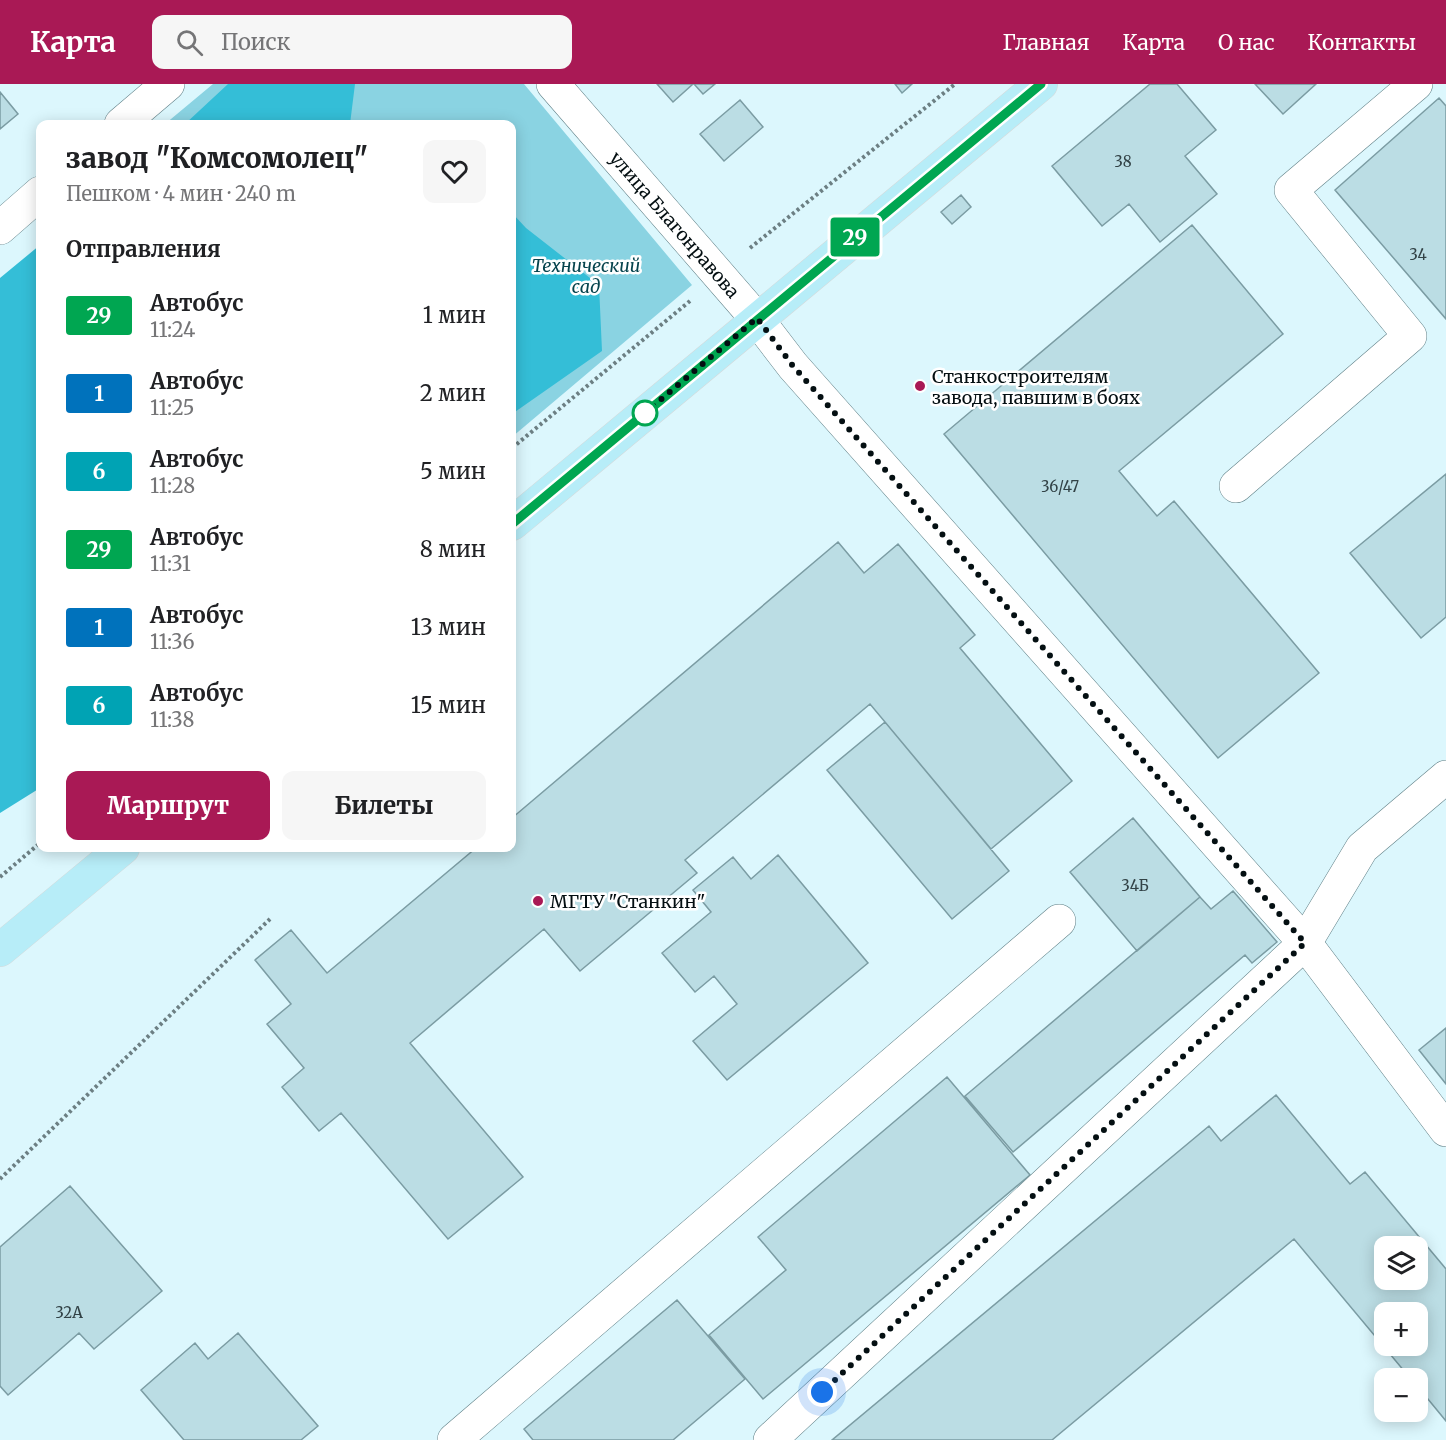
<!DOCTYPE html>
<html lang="ru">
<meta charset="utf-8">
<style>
:root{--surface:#fff;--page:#f6f6f6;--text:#202124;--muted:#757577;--accent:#a91955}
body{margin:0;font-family:Merriweather,serif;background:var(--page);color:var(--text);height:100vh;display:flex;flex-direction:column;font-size:22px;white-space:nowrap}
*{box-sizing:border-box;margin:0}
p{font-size:20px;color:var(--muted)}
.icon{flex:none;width:33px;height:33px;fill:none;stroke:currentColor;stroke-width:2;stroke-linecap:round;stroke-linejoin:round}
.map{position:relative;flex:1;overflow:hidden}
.details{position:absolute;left:36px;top:36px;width:480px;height:732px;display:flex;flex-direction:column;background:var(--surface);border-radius:12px;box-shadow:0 3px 15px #0003}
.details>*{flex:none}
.badge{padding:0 12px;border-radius:4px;font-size:21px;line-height:39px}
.tools{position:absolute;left:1374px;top:1152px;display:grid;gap:12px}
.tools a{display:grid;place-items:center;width:54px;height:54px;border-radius:12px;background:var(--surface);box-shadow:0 3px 15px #0003;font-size:30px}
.you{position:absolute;width:30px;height:30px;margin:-15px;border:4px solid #fff;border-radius:50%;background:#1a73e8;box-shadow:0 0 0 9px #1a73e833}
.map>.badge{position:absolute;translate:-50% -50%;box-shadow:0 0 0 3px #fff}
h2{padding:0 30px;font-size:22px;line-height:54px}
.round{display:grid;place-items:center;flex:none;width:63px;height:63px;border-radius:12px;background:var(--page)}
.overview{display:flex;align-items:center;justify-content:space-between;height:102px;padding:0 30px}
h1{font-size:28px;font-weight:800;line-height:45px}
.action{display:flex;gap:12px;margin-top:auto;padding:12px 30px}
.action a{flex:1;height:69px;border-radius:12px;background:var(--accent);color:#fff;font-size:24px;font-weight:800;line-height:69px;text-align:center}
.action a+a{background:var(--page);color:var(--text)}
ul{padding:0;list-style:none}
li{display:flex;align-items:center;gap:18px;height:78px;padding:0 30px}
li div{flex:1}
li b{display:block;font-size:22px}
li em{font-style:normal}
li .badge{min-width:66px;font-weight:700;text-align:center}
header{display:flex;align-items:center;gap:36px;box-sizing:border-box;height:84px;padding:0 30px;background:var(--accent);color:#fff}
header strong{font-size:28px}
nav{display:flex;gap:33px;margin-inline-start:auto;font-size:21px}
.search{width:420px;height:54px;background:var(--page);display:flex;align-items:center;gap:15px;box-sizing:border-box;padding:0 21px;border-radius:12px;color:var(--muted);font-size:22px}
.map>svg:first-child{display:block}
.green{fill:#8ad3e2}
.forest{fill:#34bed7}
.building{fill:#bbdde4;stroke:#7b9ca3;stroke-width:1.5;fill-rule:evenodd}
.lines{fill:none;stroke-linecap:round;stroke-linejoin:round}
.minor-casing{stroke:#608087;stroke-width:34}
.major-casing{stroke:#d7d9d9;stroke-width:34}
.path{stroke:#6c7f83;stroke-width:4;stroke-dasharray:3 3;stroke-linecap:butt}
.minor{stroke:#fff;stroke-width:33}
.major{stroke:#b7edf8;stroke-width:33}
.line-casing{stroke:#fff;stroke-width:14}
.line{stroke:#00a651;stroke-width:9}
.walk{stroke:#040f12;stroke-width:6;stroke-dasharray:0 10.8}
.poi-dot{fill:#a91955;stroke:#fff;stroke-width:2}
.stop-dot{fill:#fff;stroke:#00a651;stroke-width:3}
.labels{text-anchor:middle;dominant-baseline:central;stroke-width:5;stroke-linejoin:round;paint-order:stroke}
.number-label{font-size:15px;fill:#324246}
.street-label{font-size:18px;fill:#040f12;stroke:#fff}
.park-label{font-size:18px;font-style:italic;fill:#06444e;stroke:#fff}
.poi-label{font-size:18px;fill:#040f12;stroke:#fff;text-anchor:start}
</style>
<header>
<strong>Карта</strong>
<div class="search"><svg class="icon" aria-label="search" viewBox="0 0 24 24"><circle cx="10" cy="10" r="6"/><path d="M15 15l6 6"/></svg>Поиск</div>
<nav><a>Главная</a><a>Карта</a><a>О нас</a><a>Контакты</a></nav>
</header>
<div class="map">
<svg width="1446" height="1356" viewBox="0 0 1446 1356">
<rect width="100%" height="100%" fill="#dcf7fd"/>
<path class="green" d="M213,0h311l168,201 -180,152v-313h-347z"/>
<path class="forest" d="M228,0h127l-5,40h-165z
M512,129l14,15 73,57 3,66 -90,63z
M40,161v543l-40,25v-535z"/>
<path class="building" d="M657,0h36l-20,18z
M694,0h21l-12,10z
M895,0h17l-10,9z
M1150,0h27l39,46 -31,26 32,38 -57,48 -31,-38 -27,22 -50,-60z
M1255,0h61l-33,30z
M0,8l18,22 -18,15z
M1439,14l7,8v213l-111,-129z
M740,16l23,27 -39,34 -24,-27z
M961,111l10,12 -19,17 -11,-12z
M1192,141l91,109 -164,137 38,45 17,-15 145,172 -101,85 -274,-324z
M1446,390v143l-25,21 -71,-85z
M838,458l26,31 34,-29 77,91 -15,13 112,133 -81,68 -121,-145 -185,156 12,13 -117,98 -36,-42 -134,114 113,134 -75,62 -107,-126 -22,18 -37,-44 22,-19 -37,-44 24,-20 -36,-44 36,-30 36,43 149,-125h36v-30z
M885,638l124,149 -57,48 -125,-149z
M1133,734l67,79 -63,54 -67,-79z
M778,771l90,108 -141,117 -34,-39 44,-37 -23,-28 -19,16 -33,-39 49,-41 -18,-22 40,-33 18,22z
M1233,807l44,51 -25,21 -7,-8 -232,197 -48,-56 235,-199 11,12z
M1446,944v56l-27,-34z
M947,993l83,98 -267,224 -54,-64 77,-65 -28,-33z
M1276,1011l74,89 15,-12 81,97v152l-28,-34v-9h-8l-116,-139 -242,201h-220l377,-314 12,15zM1384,1162h34v34h-34zM1384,1228h34v34h-34z
M70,1102l92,105 -68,58 -15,-16 -71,62 -8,-9v-139z
M677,1216l68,79 -72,61h-140l-9,-11z
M238,1249l80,93 -17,14h-117l-43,-50 54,-47 13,16z"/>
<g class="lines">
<defs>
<g id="minor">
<path id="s1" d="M553,0l204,235 36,47 512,577 141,187"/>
<path d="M121,40l47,-40"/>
<path d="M0,144l40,-35"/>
<path d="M1236,402l174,-150 -119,-146 125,-106"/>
<path d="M454,1356l605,-519"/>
<path d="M770,1356l535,-497 57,-95 84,-71"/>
</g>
<path id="major" d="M512,440l529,-440
M0,866l123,-102"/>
</defs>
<use href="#minor" class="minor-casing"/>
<use href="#major" class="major-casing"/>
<path class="path" d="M750,164l205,-164
M512,364l178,-147
M0,793l40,-34
M0,1095l270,-260"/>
<use href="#minor" class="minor"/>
<use href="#major" class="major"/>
</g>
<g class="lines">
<defs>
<path id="line" d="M512,440l529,-440"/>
</defs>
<use href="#line" class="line-casing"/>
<use href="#line" class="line"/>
<path class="walk" d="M645,329l112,-95 36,48 512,577 -483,449"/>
</g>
<g class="poi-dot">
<circle cx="920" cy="302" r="6"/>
<circle cx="538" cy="817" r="6"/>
</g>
<circle class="stop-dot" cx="645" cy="329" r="12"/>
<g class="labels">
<g class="number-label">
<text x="1123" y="77">38</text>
<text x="1418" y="170">34</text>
<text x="1060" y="402">36/47</text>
<text x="1135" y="801">34Б</text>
<text x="69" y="1228">32А</text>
</g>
<g class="street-label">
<text stroke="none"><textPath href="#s1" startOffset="186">улица Благонравова</textPath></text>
</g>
<g class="park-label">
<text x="586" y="181">Технический<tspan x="586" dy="21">сад</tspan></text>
</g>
<g class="poi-label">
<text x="932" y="292">Станкостроителям<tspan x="932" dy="21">завода, павшим в боях</tspan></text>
<text x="550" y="817">МГТУ "Станкин"</text>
</g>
</g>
</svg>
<div class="tools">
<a><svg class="icon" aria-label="layers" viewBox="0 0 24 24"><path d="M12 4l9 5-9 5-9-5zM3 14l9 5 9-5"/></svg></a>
<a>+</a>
<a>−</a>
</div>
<div class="you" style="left:822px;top:1308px"></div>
<b class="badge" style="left:855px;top:153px;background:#00a651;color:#fff">29</b>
<section class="details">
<div class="overview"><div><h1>завод &quot;Комсомолец&quot;</h1><p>Пешком · 4 мин · 240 m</p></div><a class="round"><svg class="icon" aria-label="heart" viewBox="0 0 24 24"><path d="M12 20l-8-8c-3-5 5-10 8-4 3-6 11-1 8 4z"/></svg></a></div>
<h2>Отправления</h2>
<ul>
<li><span class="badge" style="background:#00a651;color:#fff">29</span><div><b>Автобус</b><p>11:24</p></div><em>1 мин</em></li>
<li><span class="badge" style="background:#0072bc;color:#fff">1</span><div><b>Автобус</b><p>11:25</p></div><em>2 мин</em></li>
<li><span class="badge" style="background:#00a3b4;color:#fff">6</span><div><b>Автобус</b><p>11:28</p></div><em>5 мин</em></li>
<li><span class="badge" style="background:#00a651;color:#fff">29</span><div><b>Автобус</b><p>11:31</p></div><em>8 мин</em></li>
<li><span class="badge" style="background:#0072bc;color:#fff">1</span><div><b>Автобус</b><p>11:36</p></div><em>13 мин</em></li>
<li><span class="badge" style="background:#00a3b4;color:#fff">6</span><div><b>Автобус</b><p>11:38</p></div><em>15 мин</em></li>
</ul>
<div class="action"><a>Маршрут</a><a>Билеты</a></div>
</section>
</div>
